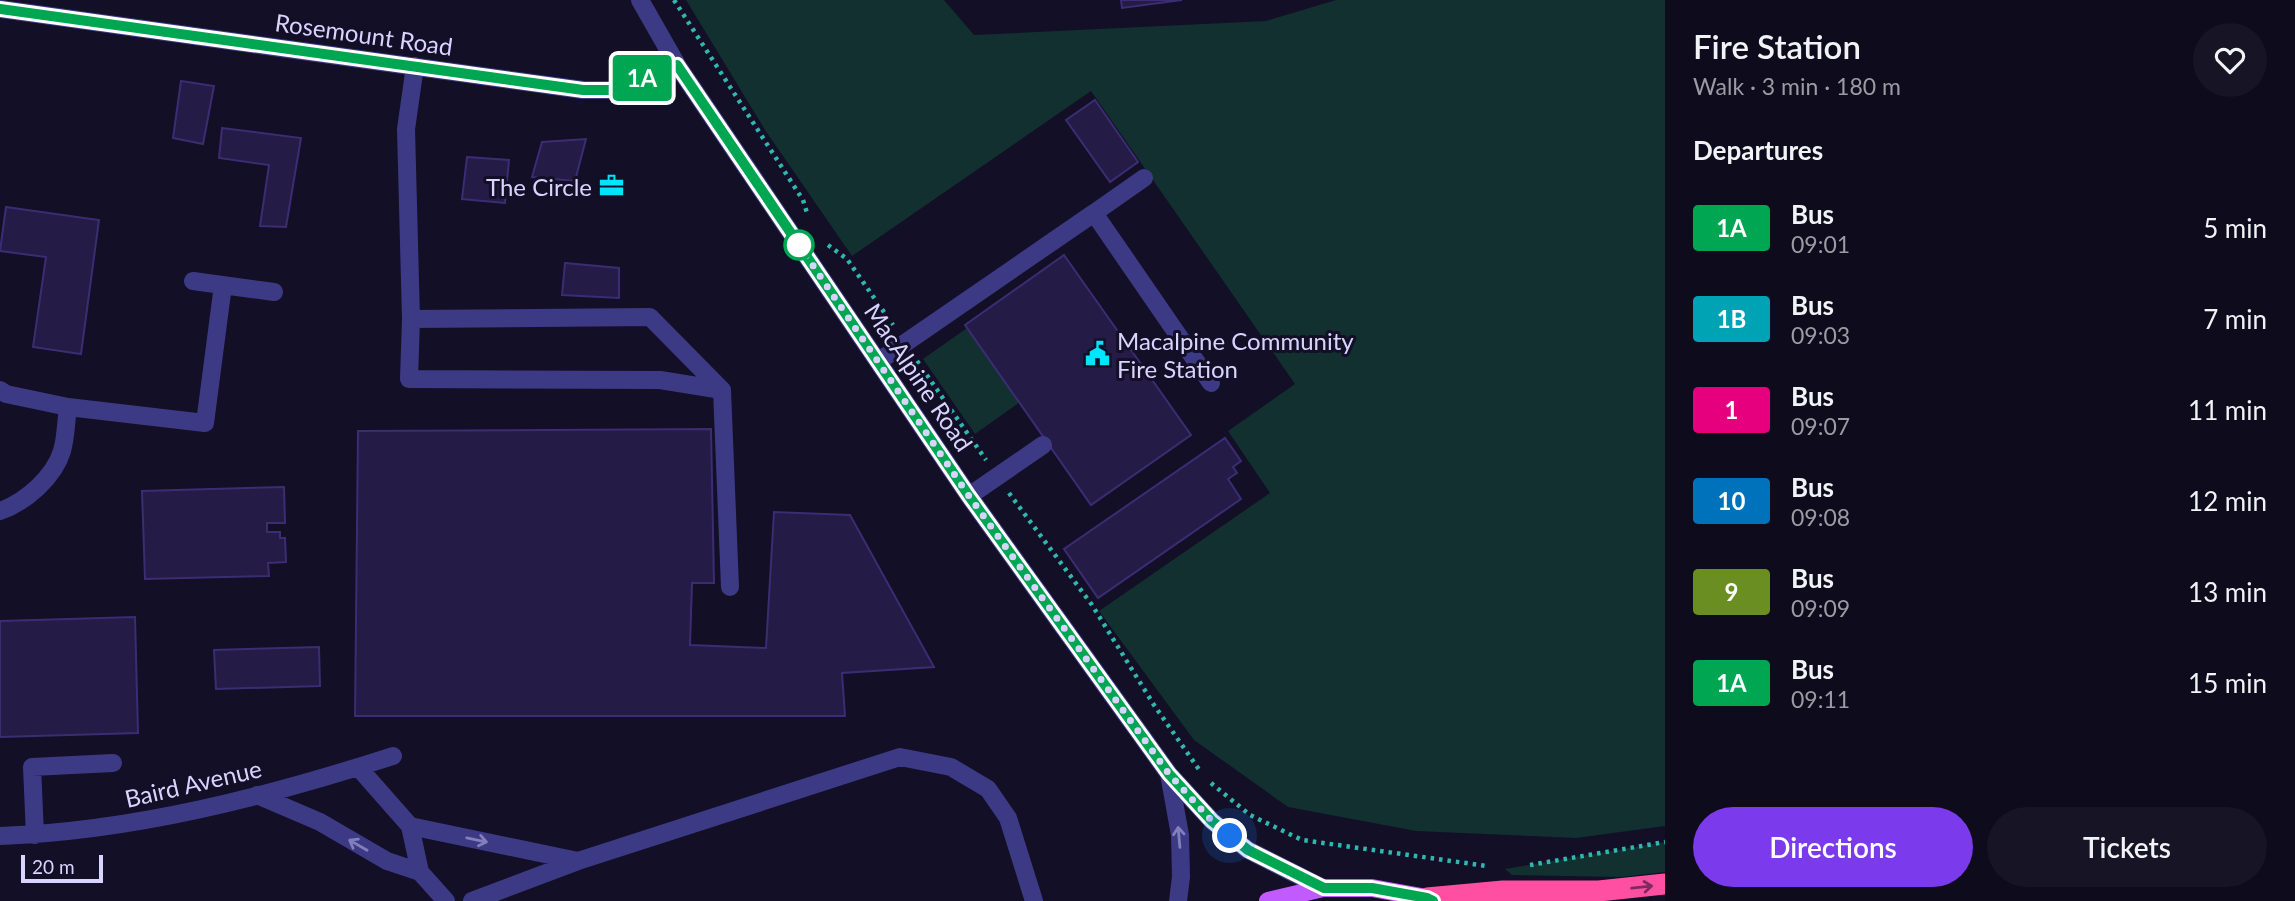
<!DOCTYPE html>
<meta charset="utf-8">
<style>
:root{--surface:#0e0b1c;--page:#171425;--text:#f1f3f6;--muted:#9b9ba3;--accent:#7c3aed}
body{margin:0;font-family:Lato,sans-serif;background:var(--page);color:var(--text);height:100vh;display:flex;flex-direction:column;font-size:26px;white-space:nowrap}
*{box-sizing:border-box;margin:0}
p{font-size:23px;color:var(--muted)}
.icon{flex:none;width:38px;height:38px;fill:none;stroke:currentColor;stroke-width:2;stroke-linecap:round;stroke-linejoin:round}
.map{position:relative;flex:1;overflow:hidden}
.panel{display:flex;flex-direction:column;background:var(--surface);width:630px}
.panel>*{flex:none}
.badge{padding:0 14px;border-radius:5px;font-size:24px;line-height:46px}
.scale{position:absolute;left:21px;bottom:18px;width:82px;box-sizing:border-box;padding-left:7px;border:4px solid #d9d4ff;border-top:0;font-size:19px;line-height:24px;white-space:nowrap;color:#d9d4ff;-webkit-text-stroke:5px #130f26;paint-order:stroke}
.you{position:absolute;width:35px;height:35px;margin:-18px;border:5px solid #fff;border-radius:50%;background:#1a73e8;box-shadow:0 0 0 10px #1a73e833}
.map>.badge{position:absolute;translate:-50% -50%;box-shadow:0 0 0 4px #fff}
h2{padding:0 28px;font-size:26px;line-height:63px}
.round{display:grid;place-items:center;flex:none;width:74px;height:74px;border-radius:37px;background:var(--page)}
.head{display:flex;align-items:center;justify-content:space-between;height:119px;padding:0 28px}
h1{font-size:33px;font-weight:600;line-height:52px}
.cta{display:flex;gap:14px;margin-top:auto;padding:14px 28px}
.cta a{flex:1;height:80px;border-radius:42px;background:var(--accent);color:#fff;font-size:28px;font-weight:600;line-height:80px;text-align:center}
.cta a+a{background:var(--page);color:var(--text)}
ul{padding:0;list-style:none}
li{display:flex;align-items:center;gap:21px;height:91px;padding:0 28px}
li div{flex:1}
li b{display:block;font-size:26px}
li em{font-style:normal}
li .badge{min-width:77px;font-weight:700;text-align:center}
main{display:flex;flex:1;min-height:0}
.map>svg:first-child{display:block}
.green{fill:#12302f}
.building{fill:#241b47;stroke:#3b2d73;stroke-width:2}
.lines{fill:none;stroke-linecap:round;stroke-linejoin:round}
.path{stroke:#2fb8b0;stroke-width:4.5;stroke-dasharray:3.5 5;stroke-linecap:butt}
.minor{stroke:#3d3a85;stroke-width:18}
.major{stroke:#c25bff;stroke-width:18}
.highway{stroke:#ff4fa3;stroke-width:21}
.oneway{stroke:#837fbc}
.oneway2{stroke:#7d2c5e}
.line-casing{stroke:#fff;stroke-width:16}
.line{stroke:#00a651;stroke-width:10}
.walk{stroke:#d9d4ff;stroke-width:7;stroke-dasharray:0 12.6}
.stop-dot{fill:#fff;stroke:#00a651;stroke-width:3.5}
.labels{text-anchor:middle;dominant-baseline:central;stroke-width:6;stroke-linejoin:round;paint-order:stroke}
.street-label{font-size:24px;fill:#d9d4ff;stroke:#130f26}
.poi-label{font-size:24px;fill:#d9d4ff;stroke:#130f26;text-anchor:end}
</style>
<main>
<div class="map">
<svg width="1665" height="901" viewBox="0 0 1665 901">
<rect width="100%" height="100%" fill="#130f26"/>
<path class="green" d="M686,0h258l30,35 292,-14 70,-21h329v826l-89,12 -160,-7 -128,-24 -94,-67 -95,-129 171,-118 -42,-62 67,-47 -204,-293 -239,165 -87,-126z
M967,328l53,74 -45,32 -52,-75z
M1665,842v30l-44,5 -109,-2 -7,-6z"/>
<path class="building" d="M1121,0h61l-60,8z
M181,81l33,5 -11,58 -30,-6z
M1095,100l43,62 -28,20 -44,-62z
M222,128l79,10 -15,89 -26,-1 9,-61 -50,-7z
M586,139l-11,42 -43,-4 10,-35z
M467,157l42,3 -4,43 -43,-4z
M6,207l93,13 -18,134 -48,-7 13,-90 -46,-6z
M1064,255l127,180 -100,70 -126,-180z
M565,263l54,5v30l-57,-3z
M711,429l3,154h-22l-2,62 76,3 8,-136 76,3 84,152 -92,6 3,43h-490l3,-285z
M1225,438l16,23 -8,6 4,6 -9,6 13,20 -143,99 -34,-49z
M284,487l1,36h-18v9h13v6h5l1,24 -18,1 1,13 -124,3 -3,-88z
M135,617l3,116 -138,4v-116z
M319,647l1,39 -104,3 -2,-39z"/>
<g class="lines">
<path class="path" d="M674,0l129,200 5,16
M828,245l19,14 46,66
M917,361l69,99
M1009,493l83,112 62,100 46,66
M1211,783l39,32 52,25 185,26
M1530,865l135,-23"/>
<path class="minor" d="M640,0l37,65 292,431 200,278 43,47 36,29 75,38
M0,9l583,81h27l67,-25
M415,66l-9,63 5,190 -2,60 251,1 62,10 8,197
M1094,213l50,-35
M193,281l81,11
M411,319l239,-2 72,73
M879,361l215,-148 117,170
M0,390l6,4 62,13 137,16 18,-138
M969,496l74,-51
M0,511c26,-9 54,-34 62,-60 4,-14 4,-30 6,-44
M358,767l52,59 10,46
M1169,774l11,61 1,42 -3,24
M257,795l63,27 67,39 33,11 26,29
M410,826l168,35
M35,835l-3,-68 81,-4
M0,836c134,-5 266,-39 393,-80
M472,901l106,-40 322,-104 51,10 37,22 20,29 26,83"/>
<path class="major" d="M1268,901l55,-13h49l55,10 6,3"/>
<path class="highway" d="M1427,898l76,-7h96l66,-7"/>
</g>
<defs><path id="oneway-shaft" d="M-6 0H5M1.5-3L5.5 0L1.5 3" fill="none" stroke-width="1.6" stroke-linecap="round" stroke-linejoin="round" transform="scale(1.75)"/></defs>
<g class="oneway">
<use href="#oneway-shaft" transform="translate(1179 837) rotate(-95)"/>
<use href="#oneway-shaft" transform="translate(477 840) rotate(12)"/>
<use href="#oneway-shaft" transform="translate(358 845) rotate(-150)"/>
</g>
<use class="oneway2" href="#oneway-shaft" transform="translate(1642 887) rotate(-6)"/>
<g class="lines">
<defs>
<path id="line" d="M0,9l583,81h27l67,-25 292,431 200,278 43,47 36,29 76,38h48l55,10 6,3"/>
</defs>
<use href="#line" class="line-casing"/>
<use href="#line" class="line"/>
<path class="walk" d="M799,245l170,251 200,278 43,47 18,15"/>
</g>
<defs>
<symbol id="office-bare" viewBox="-9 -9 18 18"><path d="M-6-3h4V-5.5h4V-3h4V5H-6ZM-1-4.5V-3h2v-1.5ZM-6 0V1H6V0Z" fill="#00e5ff" stroke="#130f26" stroke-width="2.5" paint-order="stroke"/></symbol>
<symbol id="civic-bare" viewBox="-9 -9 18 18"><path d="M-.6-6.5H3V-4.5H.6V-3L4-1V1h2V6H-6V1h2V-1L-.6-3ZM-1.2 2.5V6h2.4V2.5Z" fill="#00e5ff" stroke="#130f26" stroke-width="2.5" paint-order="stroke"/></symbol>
</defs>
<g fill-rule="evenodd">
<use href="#office-bare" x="594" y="168" width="35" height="35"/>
<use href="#civic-bare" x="1080" y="336" width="35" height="35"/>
</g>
<circle class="stop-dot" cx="799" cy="245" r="14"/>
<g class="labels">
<g class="street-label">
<text transform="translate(364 34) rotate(8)">Rosemount Road</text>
<text transform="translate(919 377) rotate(56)">MacAlpine Road</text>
<text transform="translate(193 783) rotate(-13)">Baird Avenue</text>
</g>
<g class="poi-label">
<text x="592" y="186">The Circle</text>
<text x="1117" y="340" text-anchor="start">Macalpine Community<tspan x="1117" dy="28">Fire Station</tspan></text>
</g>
</g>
</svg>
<div class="scale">20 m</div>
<div class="you" style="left:1230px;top:836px"></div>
<b class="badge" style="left:642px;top:78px;background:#00a651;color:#fff">1A</b>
</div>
<section class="panel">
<div class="head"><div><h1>Fire Station</h1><p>Walk · 3 min · 180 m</p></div><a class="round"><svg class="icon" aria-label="heart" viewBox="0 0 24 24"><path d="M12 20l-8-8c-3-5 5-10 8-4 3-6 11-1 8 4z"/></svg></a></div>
<h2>Departures</h2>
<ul>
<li><span class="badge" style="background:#00a651;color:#fff">1A</span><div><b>Bus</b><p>09:01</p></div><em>5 min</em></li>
<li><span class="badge" style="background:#00a3b4;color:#fff">1B</span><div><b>Bus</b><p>09:03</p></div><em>7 min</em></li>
<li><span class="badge" style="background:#e6007e;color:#fff">1</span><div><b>Bus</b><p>09:07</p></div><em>11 min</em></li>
<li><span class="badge" style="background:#0072bc;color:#fff">10</span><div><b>Bus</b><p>09:08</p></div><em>12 min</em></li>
<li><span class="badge" style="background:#6b8e23;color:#fff">9</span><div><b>Bus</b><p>09:09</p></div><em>13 min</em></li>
<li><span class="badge" style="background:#00a651;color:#fff">1A</span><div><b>Bus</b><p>09:11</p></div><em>15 min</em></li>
</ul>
<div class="cta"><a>Directions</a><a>Tickets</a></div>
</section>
</main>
